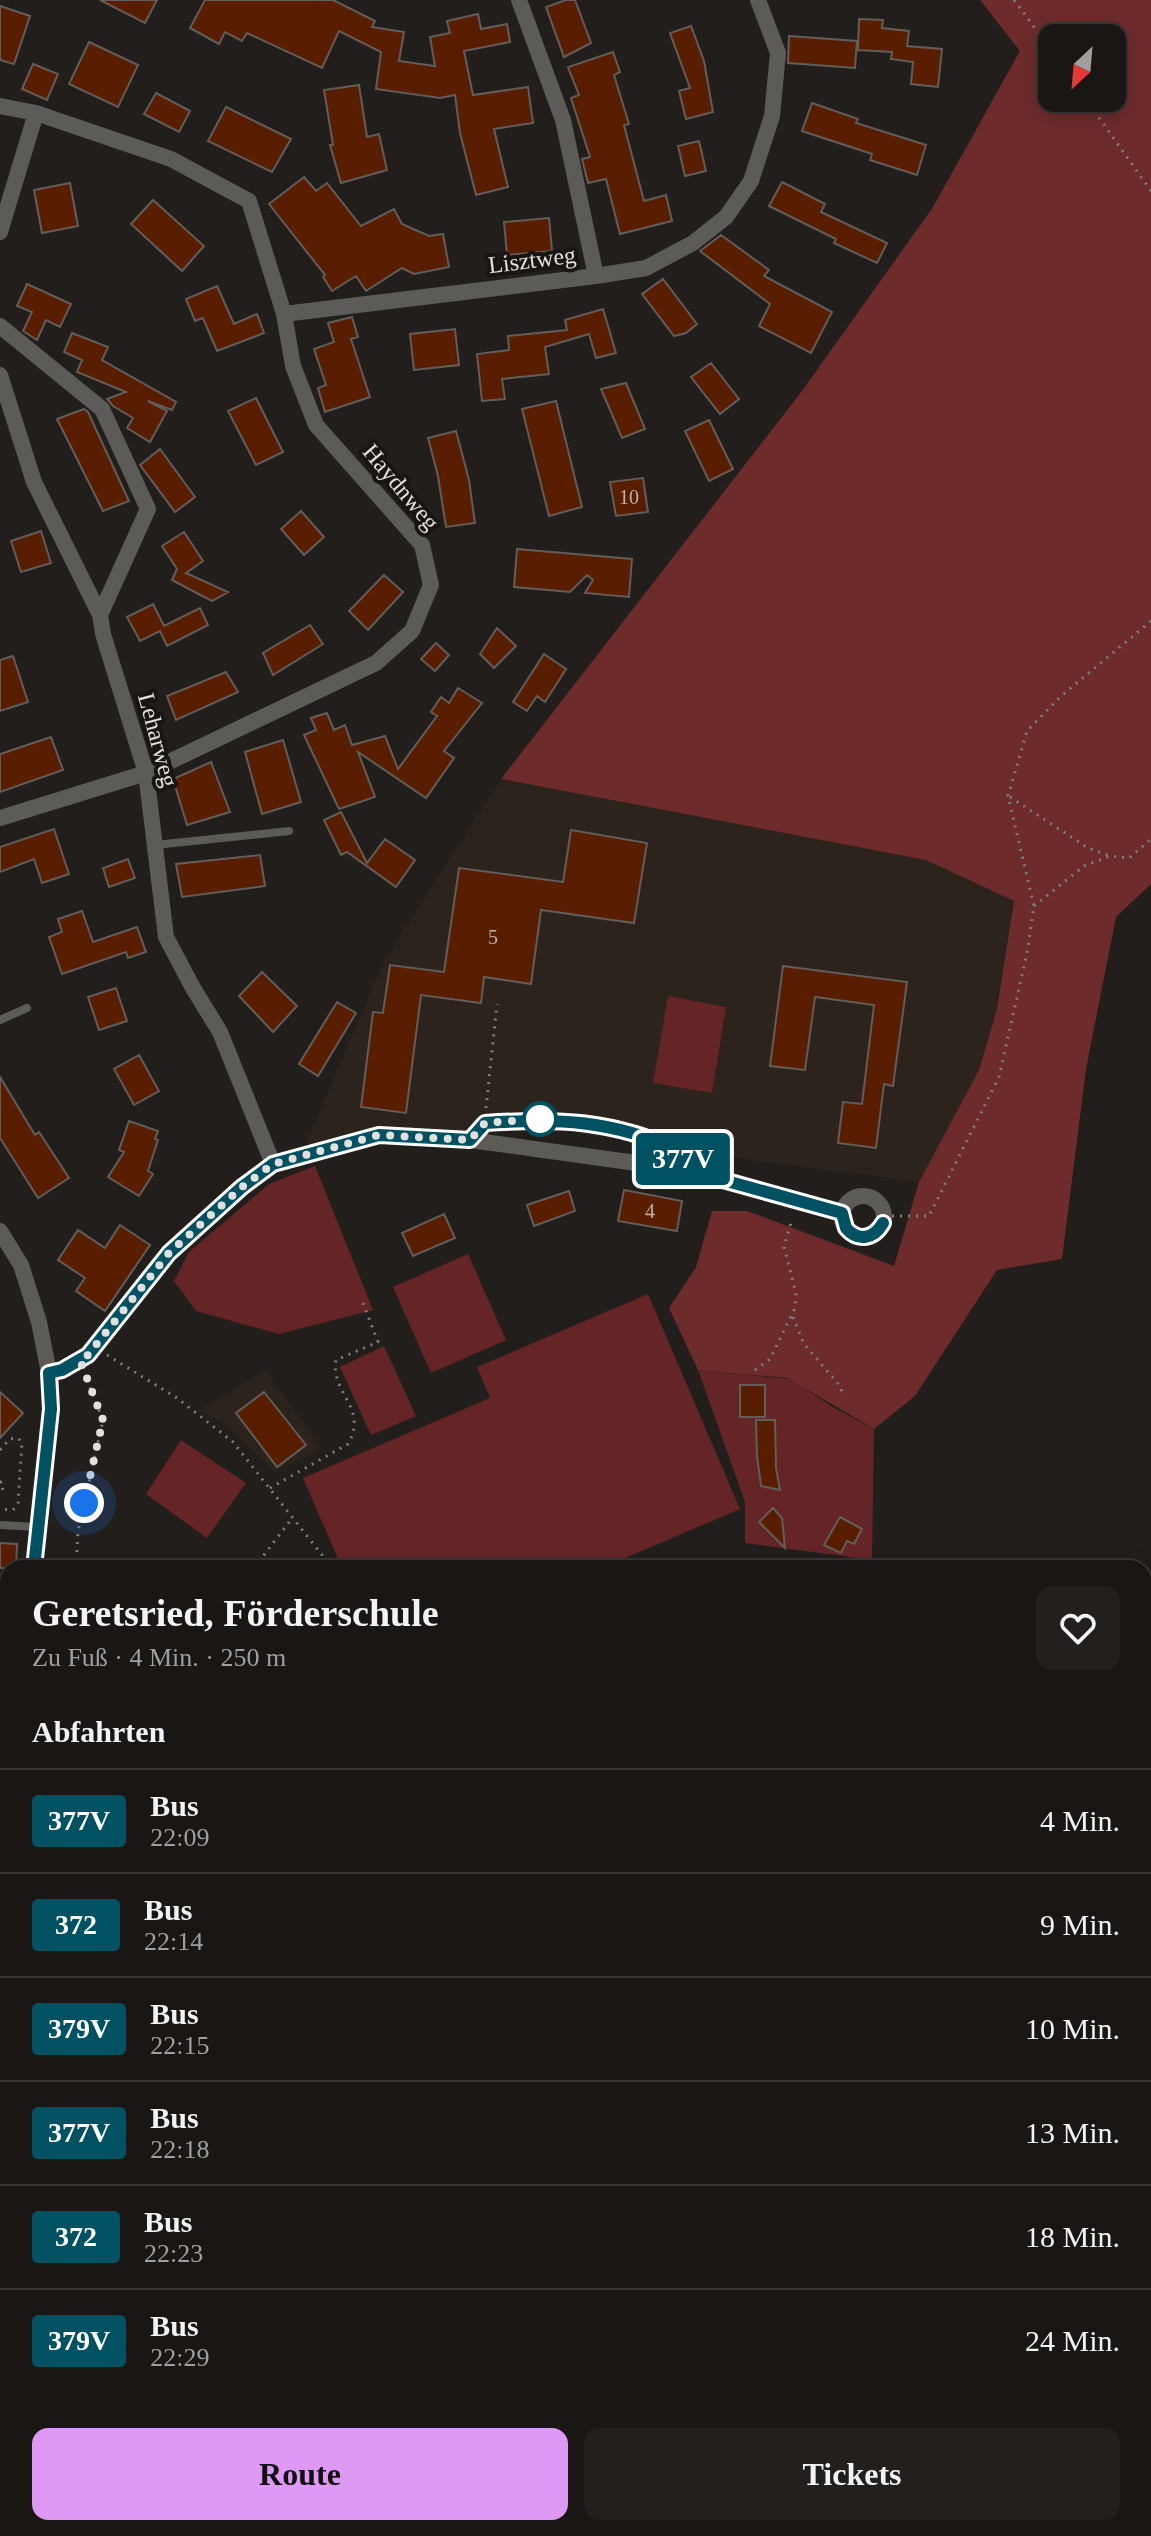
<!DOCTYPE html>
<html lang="de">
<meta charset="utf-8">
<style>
:root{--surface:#1a1614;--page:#231f1d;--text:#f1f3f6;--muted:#9f9fa0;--line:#383534;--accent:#dd99f3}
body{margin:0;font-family:"Times New Roman",serif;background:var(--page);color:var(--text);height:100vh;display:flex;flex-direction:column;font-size:30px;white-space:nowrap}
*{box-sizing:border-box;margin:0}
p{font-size:26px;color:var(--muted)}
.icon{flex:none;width:44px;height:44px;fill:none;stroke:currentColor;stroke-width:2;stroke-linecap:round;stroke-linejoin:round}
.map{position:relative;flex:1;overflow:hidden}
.drawer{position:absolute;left:0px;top:1560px;width:1152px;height:976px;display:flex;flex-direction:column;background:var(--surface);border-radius:24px 24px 0 0;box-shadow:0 4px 20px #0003,0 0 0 2px var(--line)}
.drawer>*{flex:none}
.badge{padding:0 16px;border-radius:6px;font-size:28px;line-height:52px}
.needle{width:52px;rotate:206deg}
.fabs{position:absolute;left:1038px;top:24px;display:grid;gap:16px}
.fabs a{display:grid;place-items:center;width:88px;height:88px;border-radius:16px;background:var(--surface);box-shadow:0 4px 20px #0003,0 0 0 2px var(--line);font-size:40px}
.you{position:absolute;width:40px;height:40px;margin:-20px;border:6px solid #fff;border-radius:50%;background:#1a73e8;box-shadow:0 0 0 12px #1a73e833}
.map>.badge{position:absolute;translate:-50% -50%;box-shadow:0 0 0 4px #fff}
h2{padding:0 32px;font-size:30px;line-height:72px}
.round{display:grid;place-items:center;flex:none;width:84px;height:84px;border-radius:16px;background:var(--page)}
.headline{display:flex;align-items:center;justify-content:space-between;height:136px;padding:0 32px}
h1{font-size:38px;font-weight:600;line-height:60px}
.cta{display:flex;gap:16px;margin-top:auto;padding:16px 32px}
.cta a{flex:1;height:92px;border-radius:16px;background:var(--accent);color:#111;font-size:32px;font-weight:600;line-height:92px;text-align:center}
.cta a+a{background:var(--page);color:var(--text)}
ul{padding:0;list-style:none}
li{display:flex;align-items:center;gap:24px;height:104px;padding:0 32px;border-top:2px solid var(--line)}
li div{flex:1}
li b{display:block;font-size:30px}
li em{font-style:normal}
li .badge{min-width:88px;font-weight:700;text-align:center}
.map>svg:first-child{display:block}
.built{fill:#2c241c}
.green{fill:#652527}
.forest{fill:#6d2b2c;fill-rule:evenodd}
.building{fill:#591e01;stroke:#625d5a;stroke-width:2}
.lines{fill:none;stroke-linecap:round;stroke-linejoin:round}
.path{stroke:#807d7b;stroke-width:3;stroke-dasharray:2 6;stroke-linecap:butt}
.lane{stroke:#5c5b58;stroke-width:8}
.street{stroke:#5c5b58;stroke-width:16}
.secondary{stroke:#7e7c79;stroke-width:20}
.line-casing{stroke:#fff;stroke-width:18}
.line{stroke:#005262;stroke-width:12}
.walk{stroke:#e2e0de;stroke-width:8;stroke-dasharray:0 14.4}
.stop-dot{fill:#fff;stroke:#005262;stroke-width:4}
.labels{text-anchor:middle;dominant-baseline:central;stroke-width:8;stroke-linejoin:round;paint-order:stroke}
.number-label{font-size:20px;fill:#c0b0a7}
.street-label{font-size:24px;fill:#e2e0de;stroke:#191512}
</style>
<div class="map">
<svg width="1151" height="2536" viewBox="0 0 1151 2536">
<rect width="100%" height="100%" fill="#221e1b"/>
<path class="built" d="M501,779l425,81 88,41 -17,108 -18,62 -60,111 -200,-26 -116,-32 -118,-1 -15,17 -91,-5 -73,9 78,-183z
M266,1370l55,78 -46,24 -50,-48 -26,-14z
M0,2129l8,2v122l-8,-3z"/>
<path class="green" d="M668,996l58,11 -14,86 -59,-10z
M315,1166l58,144 -94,24 -83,-23 -22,-30 15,-29 80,-68z
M468,1254l38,86 -75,33 -38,-86z
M648,1294l92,215 -138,59h-260l-39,-90 187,-80 -13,-31z
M384,1346l32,70 -45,19 -31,-68z
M698,1370l92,9 46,30 38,20 -2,131 -127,-17v-41z
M181,1440l65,43 -39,55 -61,-44z
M1144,1756l7,3v326l-7,-2z"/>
<path class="forest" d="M980,0h171v884l-35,33 -30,152 -24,190 -65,11 -82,126 -41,33 -87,-51 -89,-8 -29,-62 27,-41 16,-56h35l147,55 25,-84 60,-112 18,-61 17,-108 -88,-41 -425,-81 301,-388 131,-184 87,-156zM1052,38h60v60h-60z
M0,2476l8,8v44h44l8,8h-60z"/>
<path class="building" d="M100,0h57l-12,23z
M205,0h128l42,21 -3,6 32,5 -5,29 36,5 -5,-29 20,-4 -3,-12 31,-7 3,15 26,-5 3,18 -46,9 9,44 55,-8 5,36 -39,6 14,58 -32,8 -16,-62 -5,-38 -15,3 -64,-9 5,-37 -42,-21 -17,37 -75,-35 -5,8 -17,-9 -6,12 -29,-16z
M566,0h9l16,43 -27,14 -18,-50z
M0,6l30,10 -16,48 -14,-4z
M859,19l24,1 -1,8 27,3 -2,15 35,3 -4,38 -27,-3 2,-22 -22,-3 1,-7 -34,-2z
M691,26l13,35 9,51 -27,7 -7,-28 11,-3 -20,-55z
M789,36l68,5 -2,27 -67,-5z
M89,42l49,23 -20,42 -49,-23z
M613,52l7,20 -6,3 15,49 -5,1 20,76 22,-6 6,26 -52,13 -14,-55 -18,4 -6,-24 8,-2 -19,-59 8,-3 -11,-28z
M33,64l25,10 -11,26 -25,-11z
M359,85l8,52 12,-3 8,36 -46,13 -11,-38h3l-9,-55z
M156,93l34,18 -11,21 -35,-18z
M812,103l46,16 -2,4 70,22 -9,30 -47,-15 2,-6 -70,-23z
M226,107l65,32 -19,33 -64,-31z
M699,141l7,30 -21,5 -7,-30z
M304,177l12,14 11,-8 34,43 33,-17 8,15 27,12 14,-2 6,33 -35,7 -12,-6 -36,23 -10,-15 -24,15 -9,-14 2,-2 -56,-71z
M782,182l43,22 -4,8 66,31 -10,20 -43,-20 2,-4 -67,-33z
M70,183l8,43 -36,7 -8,-43z
M153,200l51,46 -22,25 -51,-47z
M549,218l3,33 -45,4 -3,-33z
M721,235l48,35 -5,6 68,36 -21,41 -52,-27 11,-22 -70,-53z
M663,279l34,45 -11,9 -12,3 -32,-42z
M27,284l44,20 -11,23 -14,-7 -9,20 -14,-9 9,-19 -15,-6z
M217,286l17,38 23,-10 7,19 -47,18 -14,-33 -8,3 -9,-22z
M603,309l13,44 -20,5 -7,-24 -44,13 4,27 -47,5 3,20 -23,2 -5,-47 32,-4 -1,-14 59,-6 -2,-10z
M352,317l6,20 -7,2 19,58 -45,15 -7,-24 8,-3 -12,-36 20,-7 -6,-19z
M455,329l4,36 -45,5 -4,-36z
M72,333l36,14 -6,13 74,42 -4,8 -24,-9 19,10 -17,31 -23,-14 6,-10 -20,-12 -6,-7 19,-7 -49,-20 5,-12 -18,-8z
M711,363l28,36 -19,15 -29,-37z
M626,383l19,46 -23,9 -21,-49z
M256,398l27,54 -27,13 -28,-54z
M556,401l26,106 -33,9 -27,-107z
M84,409l4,3 41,89 -26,10 -46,-92z
M709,420l24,49 -24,12 -24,-50z
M456,431l13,49 6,43 -29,4 -8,-51 -10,-38z
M160,449l35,48 -20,15 -35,-47z
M643,478l5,34 -32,4 -6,-34z
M301,511l23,26 -20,18 -23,-26z
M41,531l10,32 -30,9 -10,-31z
M184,532l19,29 -17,12 42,19 -16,9 -40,-21 5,-11 -15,-23z
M517,549l115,10 -3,38 -44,-4 8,-13 -6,-5 -17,17 -56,-5z
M384,575l19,17 -35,38 -19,-19z
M153,604l11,22 36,-18 8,17 -41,21 -7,-15 -20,10 -13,-24z
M310,625l13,19 -50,31 -10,-22z
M497,628l19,18 -22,22 -14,-14z
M436,643l13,12 -14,16 -14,-12z
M544,654l22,15 -21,33 -8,-6 -10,15 -14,-9z
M13,656l15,46 -28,9v-51z
M226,672l12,20 -62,28 -9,-24z
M458,688l24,15 -38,48 10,7 -28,40 -68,-46 17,45 -36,12 -35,-74 12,-5 -5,-12 16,-5 7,17 11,-5 7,20 33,-9 13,33 39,-53 -6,-4 10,-15 8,6z
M51,737l12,33 -63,22v-38z
M283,740l18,62 -39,12 -17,-62z
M211,762l19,50 -43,13 -14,-46z
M341,812l26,51 18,-24 30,21 -19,27 -49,-35 -6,3 -17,-35z
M54,829l15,45 -27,9 -8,-24 -34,13v-25z
M571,830l76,13 -13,80 -93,-13 -10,74 -47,-7 -3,26 -60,-8 -15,118 -45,-6 12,-95 10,1 7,-48 54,7 15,-104 104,14z
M260,855l5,31 -83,11 -6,-33z
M128,859l7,19 -26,9 -6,-19z
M82,911l11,31 44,-15 9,25 -18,6 -2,-6 -64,22 -13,-37 13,-5 -4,-13z
M783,966l124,16 -14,104 -9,-2 -8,64 -38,-5 5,-41 19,2 12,-99 -59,-8 -10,73 -35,-4z
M262,972l35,34 -24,26 -34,-36z
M116,988l11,33 -28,9 -11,-33z
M337,1002l19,11 -38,63 -19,-12z
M139,1055l20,36 -25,14 -20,-36z
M0,1077l35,58 4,-3 30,46 -31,20 -38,-60z
M129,1121l29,10 -3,8 3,1 -10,31 5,3 -14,22 -31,-19 16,-25 -5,-2z
M624,1190l58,11 -5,30 -59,-10z
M569,1191l6,20 -41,15 -7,-21z
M444,1214l11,24 -42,18 -11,-23z
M120,1225l30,20 -45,66 -29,-20 9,-13 -27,-18 20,-30 27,18z
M740,1385h25v32h-25z
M0,1392l23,21 -23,25z
M264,1392l42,53 -29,22 -41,-54z
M756,1420h19l1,48 4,22 -19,-4 -4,-30z
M773,1508l9,10 3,30 -26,-26z
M840,1517l22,12 -8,15 -7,-3 -6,12 -17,-8z
M0,1543l17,1 -1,24h-16z"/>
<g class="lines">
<path class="path" d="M1014,0l38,51
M1085,98l66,93
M1010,797l78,51 22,8
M1034,906l50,-40 26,-10 19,2 22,-19
M486,1108l11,-104
M884,1216h45l70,-139 28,-124 7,-47 -26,-110 19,-65 33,-34 91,-76
M793,1317l11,27 36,42 4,11
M107,1355l70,43 56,44 89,113 6,13
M755,1370l15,-11 25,-51 1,-15 -12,-46 8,-28
M0,1450l10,-11 8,-1 4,5 -4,60 -5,7 -13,-1
M0,1482h2l1,11h-3
M270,1488l78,-44c21,-36 -18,-51 -12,-84l42,-18 -17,-44
M76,1568l2,-37 25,-111 -17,-42
M254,1568l39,-51
M1144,2485l4,-1 3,-19"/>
<path class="lane" d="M155,845l134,-14
M0,1020l27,-12
M470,1140l15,-17c72,-6 128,-3 195,28l6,18
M0,1525l37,2
M1144,1744l7,3
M1144,2159l7,-1"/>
<path class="street" d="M0,106l36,7 135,46 78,42 35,113 9,52 23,59 106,120 9,40 -19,46 -36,32 -230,110 -146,45
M0,232l36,-119
M596,276l50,-8 47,-25 33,-26 25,-36 21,-65 6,-63 -20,-53
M284,314l312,-38 -33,-156 -44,-120
M0,326l102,83 46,100 -48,106
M0,375l34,107 66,133 3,19 43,139 20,164 27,51 27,44 53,132
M842 1217a21 21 0 1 1 42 0a21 21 0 1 1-42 0Z
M0,1231l21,34 18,57 10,51 2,36 -17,159
M49,1373l13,-3 26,-15 81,-102 73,-66 31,-23 106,-29 91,5 217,30 155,43
M0,1924l8,6
M0,1972l8,-30
M0,2093l8,2"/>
<path class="secondary" d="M0,2429l8,9
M95,2528l8,8"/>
</g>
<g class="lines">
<defs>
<path id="line" d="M34,1568l17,-159 -2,-36 13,-3 26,-15 81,-102 73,-66 31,-23 106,-29 91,5 15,-17c73,-5 128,-3 195,28l7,19 155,43 4,15c12,14 28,11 37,-5"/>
</defs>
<use href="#line" class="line-casing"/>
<use href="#line" class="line"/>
<path class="walk" d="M84,1503l19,-83 -23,-60 8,-5 81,-102 73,-66 31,-23 106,-29 91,5 15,-17 55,-4"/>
</g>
<circle class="stop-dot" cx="540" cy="1119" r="16"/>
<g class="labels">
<g class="number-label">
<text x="629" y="497">10</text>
<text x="493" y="937">5</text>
<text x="650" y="1211">4</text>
</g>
<g class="street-label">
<text transform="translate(532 260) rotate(-7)">Lisztweg</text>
<text transform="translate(401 487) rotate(50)">Haydnweg</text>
<text transform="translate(158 740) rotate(75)">Leharweg</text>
</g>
</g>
</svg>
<div class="fabs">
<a><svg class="needle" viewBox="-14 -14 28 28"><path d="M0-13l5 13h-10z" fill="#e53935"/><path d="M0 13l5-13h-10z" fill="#9f9fa0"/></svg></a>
</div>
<div class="you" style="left:84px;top:1503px"></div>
<b class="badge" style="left:683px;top:1159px;background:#005262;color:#fff">377V</b>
<section class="drawer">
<div class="headline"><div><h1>Geretsried, Förderschule</h1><p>Zu Fuß · 4 Min. · 250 m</p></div><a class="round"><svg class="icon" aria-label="heart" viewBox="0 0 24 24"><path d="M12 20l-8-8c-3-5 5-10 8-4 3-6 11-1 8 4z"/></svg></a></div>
<h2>Abfahrten</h2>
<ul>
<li><span class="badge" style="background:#005262;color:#fff">377V</span><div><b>Bus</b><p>22:09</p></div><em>4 Min.</em></li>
<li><span class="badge" style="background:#005262;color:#fff">372</span><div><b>Bus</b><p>22:14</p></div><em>9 Min.</em></li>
<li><span class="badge" style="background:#005262;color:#fff">379V</span><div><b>Bus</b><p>22:15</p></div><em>10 Min.</em></li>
<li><span class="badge" style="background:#005262;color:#fff">377V</span><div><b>Bus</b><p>22:18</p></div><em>13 Min.</em></li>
<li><span class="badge" style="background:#005262;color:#fff">372</span><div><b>Bus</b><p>22:23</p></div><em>18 Min.</em></li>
<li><span class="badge" style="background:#005262;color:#fff">379V</span><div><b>Bus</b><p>22:29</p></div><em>24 Min.</em></li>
</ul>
<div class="cta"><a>Route</a><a>Tickets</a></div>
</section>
</div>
